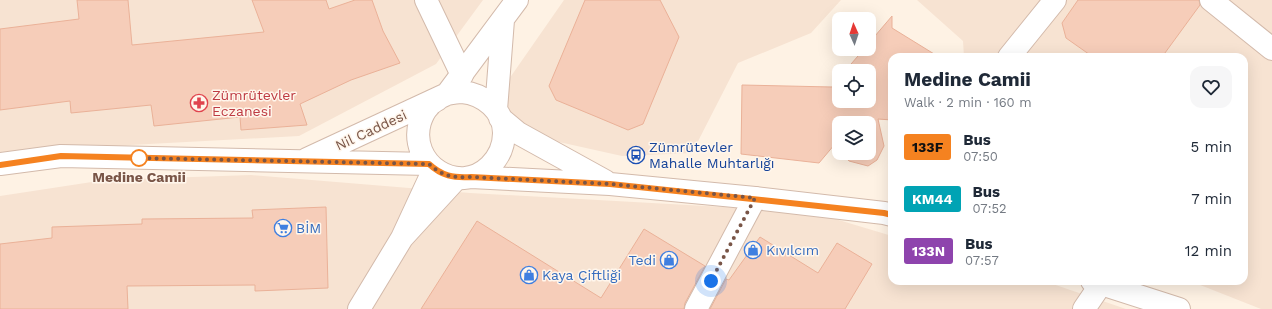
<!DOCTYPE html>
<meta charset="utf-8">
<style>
:root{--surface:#fff;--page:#f6f6f7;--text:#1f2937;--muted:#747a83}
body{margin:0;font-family:"Work Sans",sans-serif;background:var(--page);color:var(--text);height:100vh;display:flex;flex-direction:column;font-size:15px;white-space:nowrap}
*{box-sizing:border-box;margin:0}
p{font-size:13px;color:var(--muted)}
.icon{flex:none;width:22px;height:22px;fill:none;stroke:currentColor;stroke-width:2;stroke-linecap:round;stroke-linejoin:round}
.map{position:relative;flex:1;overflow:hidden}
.drawer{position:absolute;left:888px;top:53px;width:360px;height:232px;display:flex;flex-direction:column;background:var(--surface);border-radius:12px;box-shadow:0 4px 16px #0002}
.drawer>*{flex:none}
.badge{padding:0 8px;border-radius:3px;font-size:14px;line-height:26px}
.needle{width:26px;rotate:357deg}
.buttons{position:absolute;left:832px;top:12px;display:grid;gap:8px}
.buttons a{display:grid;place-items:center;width:44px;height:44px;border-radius:8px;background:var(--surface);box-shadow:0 4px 16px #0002;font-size:20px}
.you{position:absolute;width:20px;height:20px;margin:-10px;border:3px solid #fff;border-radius:50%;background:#1a73e8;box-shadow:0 0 0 6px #1a73e833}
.map>.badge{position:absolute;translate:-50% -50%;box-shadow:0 0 0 2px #fff}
.round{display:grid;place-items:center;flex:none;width:42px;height:42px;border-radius:12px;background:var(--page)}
.overview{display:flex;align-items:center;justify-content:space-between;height:68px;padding:0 16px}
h1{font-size:19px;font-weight:700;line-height:30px}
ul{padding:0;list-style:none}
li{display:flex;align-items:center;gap:12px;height:52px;padding:0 16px}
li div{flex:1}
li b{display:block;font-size:15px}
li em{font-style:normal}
li .badge{min-width:44px;font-weight:700;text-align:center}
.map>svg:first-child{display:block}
.residential{fill:#f7e3d2}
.building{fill:#f6cdb9;stroke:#eab198}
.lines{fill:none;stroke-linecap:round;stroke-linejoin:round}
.minor-casing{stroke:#d3baab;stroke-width:24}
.tertiary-casing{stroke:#d3baab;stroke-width:24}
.minor{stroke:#fff;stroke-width:22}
.tertiary{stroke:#fff;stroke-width:22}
.line-casing{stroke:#fff;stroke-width:9}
.line{stroke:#f58220;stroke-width:6}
.walk{stroke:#795547;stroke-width:4;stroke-dasharray:0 7.2}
.stop-dot{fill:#fff;stroke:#f58220;stroke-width:2}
.labels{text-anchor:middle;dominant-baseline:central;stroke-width:3;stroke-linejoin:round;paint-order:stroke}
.health-label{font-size:14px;fill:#be3a42;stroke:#fff6ec;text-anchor:start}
.street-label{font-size:14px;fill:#795547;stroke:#fff6ec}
.transit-label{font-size:14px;fill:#164399;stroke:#fff6ec;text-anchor:start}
.stop-label{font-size:14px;font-weight:bold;fill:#795547;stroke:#fff6ec}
.shop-label{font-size:14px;fill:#366cbe;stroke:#fff6ec;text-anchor:start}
</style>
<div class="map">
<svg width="1272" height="309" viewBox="0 0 1272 309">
<rect width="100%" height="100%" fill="#fef2e4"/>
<path class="residential" d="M0,0h483l-47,64 -137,72 -299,16z
M564,0h277l-30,33 -73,30 -46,90 -70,3 -72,-16 -38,-22 -10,-29z
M917,0h355v309h-11l-71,-28h54v-224h-280l-1,-16z
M251,175l219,18 342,19 80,24v45h152l82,28h-1126v-113l105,-16z"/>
<path class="building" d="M77,0h51l4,45 132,-13 -12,-32h74l3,9 26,-9h17l11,31 17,32 -49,17 -51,24 7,21 -66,5 -1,-13 -86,9 -3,-21 -80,8 -1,-12 -70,9v-81l79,-10z
M585,0h75l19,37 -36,87 -15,6 -31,-13 -41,-17 -7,-14z
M1078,0h121l1,5 -38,52h-69l-27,-19 -4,-15z
M892,16v12l47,29h-47v63l-14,-1 6,27 -7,14 -9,6 -19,-5 -7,-8h27v-30h-30v26l-4,-5 -16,19 -78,-9 1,-69 90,2 7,-9v23h30v-30h-24l19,-22h5v-6z
M326,207l2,81 -73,3v-6l-128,1 1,23h-128v-65l52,-6v-11l90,-3v-5l111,-1 -1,-8z
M477,221l124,77 43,-69 61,37 -20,37 -1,6h-263z
M760,237l58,36 19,-30 35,21 -27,45h-135l16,-30 3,1z"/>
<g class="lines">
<defs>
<path id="minor" d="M426,0l36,75
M1211,0l61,49
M1009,57l46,-57
M434,169l-32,69 55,-60
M359,309l43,-71
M696,309l59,-111
M1084,309l17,-25"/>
<path id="tertiary" d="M447,94l70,-94
M496,110l7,-90
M500,118l18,15 87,48
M307,159l140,-65c5,-1 11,-2 15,-2 22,2 42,19 42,41 0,13 -5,24 -14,33 -32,31 -82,-2 -70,-44 2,-6 5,-12 9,-16 2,-3 6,-5 9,-7
M0,164l61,-8 368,8
M471,177l139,7 145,14 129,15 8,2
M1092,281l87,28"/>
</defs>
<use href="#minor" class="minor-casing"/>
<use href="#tertiary" class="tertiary-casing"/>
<use href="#minor" class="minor"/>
<use href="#tertiary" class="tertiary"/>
</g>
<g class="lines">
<defs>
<path id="line" d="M0,165l61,-9 368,8c13,12 24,14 42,13l139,7 274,29 8,2"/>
</defs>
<use href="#line" class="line-casing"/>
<use href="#line" class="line"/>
<path class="walk" d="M139,158h-2l292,6c13,12 24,14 42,13l139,7 145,14 -44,83"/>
</g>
<defs>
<symbol id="pharmacy-ring" viewBox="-11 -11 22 22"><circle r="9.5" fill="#fff6ec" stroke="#e0444e" stroke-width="1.5"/><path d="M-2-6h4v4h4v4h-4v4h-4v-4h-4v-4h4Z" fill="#e0444e"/></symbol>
<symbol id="bus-ring" viewBox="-11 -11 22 22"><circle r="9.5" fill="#fff6ec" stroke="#1a4fb4" stroke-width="1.5"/><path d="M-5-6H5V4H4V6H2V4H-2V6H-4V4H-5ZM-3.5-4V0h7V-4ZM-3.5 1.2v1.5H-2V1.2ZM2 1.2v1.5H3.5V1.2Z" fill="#1a4fb4"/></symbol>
<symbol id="supermarket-ring" viewBox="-11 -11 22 22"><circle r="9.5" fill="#fff6ec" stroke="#3f7fe0" stroke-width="1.5"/><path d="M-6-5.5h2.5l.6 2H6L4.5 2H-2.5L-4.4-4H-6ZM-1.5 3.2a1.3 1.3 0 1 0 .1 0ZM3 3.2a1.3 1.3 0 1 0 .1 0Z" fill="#3f7fe0"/></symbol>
<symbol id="shop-ring" viewBox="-11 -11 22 22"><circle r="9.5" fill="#fff6ec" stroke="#3f7fe0" stroke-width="1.5"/><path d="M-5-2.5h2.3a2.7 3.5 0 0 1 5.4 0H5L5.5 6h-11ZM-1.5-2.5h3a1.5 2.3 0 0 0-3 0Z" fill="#3f7fe0"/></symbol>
</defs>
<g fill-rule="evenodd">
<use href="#pharmacy-ring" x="189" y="93" width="20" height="20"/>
<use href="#bus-ring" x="626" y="145" width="20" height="20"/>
<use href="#supermarket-ring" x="273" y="218" width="20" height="20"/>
<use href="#shop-ring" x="743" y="240" width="20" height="20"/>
<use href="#shop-ring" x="659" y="250" width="20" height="20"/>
<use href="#shop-ring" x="519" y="265" width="20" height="20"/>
</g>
<circle class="stop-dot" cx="139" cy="158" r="8"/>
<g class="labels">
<g class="health-label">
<text x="212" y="95">Zümrütevler<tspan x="212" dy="16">Eczanesi</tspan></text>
</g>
<g class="street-label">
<text transform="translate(371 130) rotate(-25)">Nil Caddesi</text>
</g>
<g class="transit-label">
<text x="649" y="147">Zümrütevler<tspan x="649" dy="16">Mahalle Muhtarlığı</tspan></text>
</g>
<g class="stop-label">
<text x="139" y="177">Medine Camii</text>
</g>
<g class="shop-label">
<text x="296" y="228">BİM</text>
<text x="766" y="250">Kıvılcım</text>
<text x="656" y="260" text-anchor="end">Tedi</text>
<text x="542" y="275">Kaya Çiftliği</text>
</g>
</g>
</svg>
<div class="buttons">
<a><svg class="needle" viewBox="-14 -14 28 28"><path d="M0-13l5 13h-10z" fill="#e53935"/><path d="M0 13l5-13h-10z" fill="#747a83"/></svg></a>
<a><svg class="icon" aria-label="locate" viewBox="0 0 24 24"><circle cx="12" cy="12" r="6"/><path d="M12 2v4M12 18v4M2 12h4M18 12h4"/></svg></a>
<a><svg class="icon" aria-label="layers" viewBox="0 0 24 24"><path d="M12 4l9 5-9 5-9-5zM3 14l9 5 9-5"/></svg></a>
</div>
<div class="you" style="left:711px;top:281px"></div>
<section class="drawer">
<div class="overview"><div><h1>Medine Camii</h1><p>Walk · 2 min · 160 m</p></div><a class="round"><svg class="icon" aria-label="heart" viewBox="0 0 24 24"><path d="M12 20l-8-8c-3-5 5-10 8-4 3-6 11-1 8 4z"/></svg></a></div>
<ul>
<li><span class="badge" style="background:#f58220;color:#111">133F</span><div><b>Bus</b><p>07:50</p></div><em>5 min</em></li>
<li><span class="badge" style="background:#00a3b4;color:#fff">KM44</span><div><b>Bus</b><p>07:52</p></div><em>7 min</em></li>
<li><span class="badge" style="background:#8e44ad;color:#fff">133N</span><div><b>Bus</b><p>07:57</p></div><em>12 min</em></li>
</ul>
</section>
</div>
